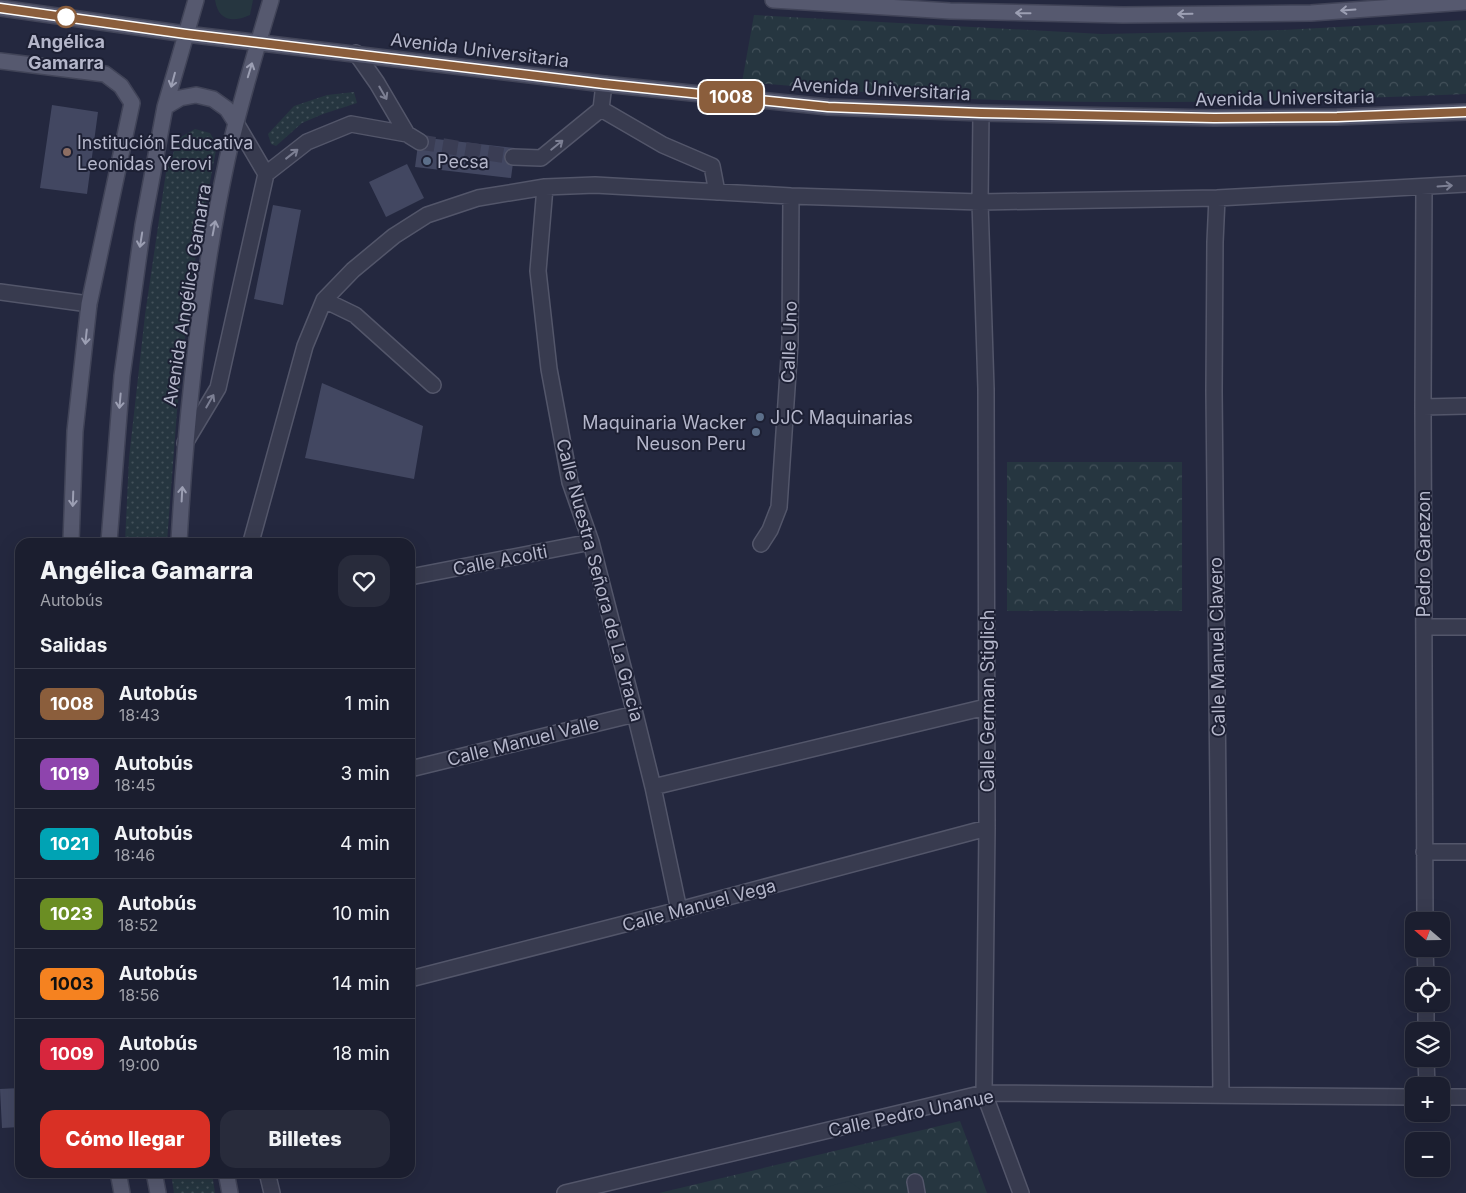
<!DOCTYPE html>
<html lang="es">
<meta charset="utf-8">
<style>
:root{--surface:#1b1e2f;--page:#282b3b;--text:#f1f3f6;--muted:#a0a2aa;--line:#393c4b;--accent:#d93025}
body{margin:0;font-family:Inter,sans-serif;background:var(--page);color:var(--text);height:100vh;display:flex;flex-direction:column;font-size:19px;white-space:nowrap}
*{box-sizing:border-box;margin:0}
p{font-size:16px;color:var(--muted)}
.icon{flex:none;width:28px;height:28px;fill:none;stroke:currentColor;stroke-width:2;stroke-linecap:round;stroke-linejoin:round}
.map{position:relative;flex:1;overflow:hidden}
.side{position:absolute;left:15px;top:538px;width:400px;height:640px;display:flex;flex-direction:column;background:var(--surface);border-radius:15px;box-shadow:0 5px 20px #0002,0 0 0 1px var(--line)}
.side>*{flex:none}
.badge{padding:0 10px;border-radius:8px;font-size:18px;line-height:32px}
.needle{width:32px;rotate:290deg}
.tools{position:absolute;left:1405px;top:912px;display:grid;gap:10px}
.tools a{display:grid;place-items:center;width:45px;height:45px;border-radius:10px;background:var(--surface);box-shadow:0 5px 20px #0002,0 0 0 1px var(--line);font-size:25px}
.map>.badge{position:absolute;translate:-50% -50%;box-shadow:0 0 0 2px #fff}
h2{padding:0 25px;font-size:19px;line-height:45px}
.round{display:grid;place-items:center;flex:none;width:52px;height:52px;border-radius:15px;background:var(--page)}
.overview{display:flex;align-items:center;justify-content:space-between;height:85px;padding:0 25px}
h1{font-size:24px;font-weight:800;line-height:38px}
.primary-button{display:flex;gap:10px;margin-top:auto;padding:10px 25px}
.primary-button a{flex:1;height:58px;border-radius:15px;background:var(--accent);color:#fff;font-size:20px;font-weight:800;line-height:58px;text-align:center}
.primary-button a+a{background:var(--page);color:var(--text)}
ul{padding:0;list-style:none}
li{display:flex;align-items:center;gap:15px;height:70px;padding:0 25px;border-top:1px solid var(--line)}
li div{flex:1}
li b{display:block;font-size:19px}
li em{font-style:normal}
li .badge{min-width:55px;font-weight:700;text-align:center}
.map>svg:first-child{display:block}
.grass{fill:url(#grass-dots)}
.forest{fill:url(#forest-crowns)}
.garden{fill:#263640}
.building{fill:#424761}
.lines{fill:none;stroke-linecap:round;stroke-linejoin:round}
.minor-tunnel{stroke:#3a3d54;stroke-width:15;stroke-dasharray:15 8;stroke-linecap:butt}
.minor-casing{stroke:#53566a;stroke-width:18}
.major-casing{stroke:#414458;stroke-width:18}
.minor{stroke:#383b4f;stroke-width:15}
.major{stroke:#56596f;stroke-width:15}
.oneway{stroke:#9c9fb3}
.oneway2{stroke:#7c7f93}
.line-casing{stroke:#fff;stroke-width:11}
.line{stroke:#8b5e3c;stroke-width:8}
.stop-dot{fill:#fff;stroke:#8b5e3c;stroke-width:2.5}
.education-dot{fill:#8d6e63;stroke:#1d2034;stroke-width:2}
.service-dot{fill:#5c6f8a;stroke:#1d2034;stroke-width:2}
.labels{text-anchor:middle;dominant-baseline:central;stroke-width:4;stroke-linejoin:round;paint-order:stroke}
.stop-label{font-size:18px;font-weight:bold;fill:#b4b6ca;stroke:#1d2034}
.street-label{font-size:18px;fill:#b4b6ca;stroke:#1d2034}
.poi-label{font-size:18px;fill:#b4b6ca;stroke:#1d2034;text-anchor:start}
</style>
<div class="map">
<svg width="1466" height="1193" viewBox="0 0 1466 1193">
<defs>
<pattern id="grass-dots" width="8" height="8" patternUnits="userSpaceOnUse" patternTransform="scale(1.25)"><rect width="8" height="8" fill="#263640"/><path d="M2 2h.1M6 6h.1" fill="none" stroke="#43515a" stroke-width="1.8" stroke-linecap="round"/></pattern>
<pattern id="forest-crowns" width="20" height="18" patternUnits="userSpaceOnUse" patternTransform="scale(1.25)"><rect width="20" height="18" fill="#263640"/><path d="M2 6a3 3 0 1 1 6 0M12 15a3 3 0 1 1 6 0" fill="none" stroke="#43515a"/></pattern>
</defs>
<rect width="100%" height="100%" fill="#24283f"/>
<path class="grass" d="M354,92l3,11 -34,11 -21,9 -26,23 -5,-2 -3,-10 26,-28 33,-11z
M195,129l15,4 7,12 -25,132 -15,134 -10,131h-42l4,-84 16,-143 21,-143 13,-34z
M171,1173h41l3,20h-41z"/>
<path class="forest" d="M754,15l348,19 181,-4 183,-10v74c-173,7 -347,12 -520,4 -68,-4 -136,-11 -204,-16z
M1007,462h175v149h-175z
M960,1121l27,72h-328z"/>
<path class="garden" d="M215,0h38l-3,15c-17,8 -32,6 -35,-15z
M849,1181l16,12h-61z"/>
<path class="building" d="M52,105l46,7 -11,82 -47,-6z
M419,137l96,11 -4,30 -96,-11z
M407,164l17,34 -38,19 -17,-35z
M273,205l28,5 -18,95 -29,-6z
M322,383l101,43 -9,53 -109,-21z
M20,1088v39l-18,1 -2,-39z"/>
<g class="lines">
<path class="minor-tunnel" d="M420,142l93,15"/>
<defs>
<path id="minor" d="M356,53l21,30 30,51
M601,109l62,36 49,21 5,26
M981,113l-1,89 6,187 1,439 -3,265 37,100
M236,123l30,51
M513,157l28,1 60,-49 3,-25
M545,187l-7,84 11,98 21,113 21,60 44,172 18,73 26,123
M1424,187l-1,220 2,514
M1217,198l-2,44 -1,149 7,704
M0,292l89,12
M324,300l31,15 78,70
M1423,407l43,-1
M185,443l33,-55 48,-214 41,-32 44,-18 56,10 13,8
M251,542l54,-196 19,-46 29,-30 41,-34 33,-21 51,-17 67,-11 50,-2 196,11 189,6 237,-4 249,-14
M761,544l9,-14 9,-23 11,-164 1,-147
M410,577l181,-35
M1424,627h42
M410,769l225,-55
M653,787l333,-80
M1424,852h42
M1425,949l1,27
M410,979l269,-69 308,-82
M1426,1004v27
M1426,1059l1,27
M1441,1097h25
M267,1172l5,21
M915,1182l2,11
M565,1193l419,-100 430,4"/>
<path id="major" d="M773,0l177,11 173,4 188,-2 155,-11
M0,8l186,26 418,50 224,23 153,6 233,5 123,-1 129,-5
M0,61l105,13 16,12 11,17 -43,201 -14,127 -4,111
M165,107l15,-9 16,-3 17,4 14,10 9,14
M109,542l13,-166 21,-151 22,-118 31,-107
M179,542c7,-128 21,-256 48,-382 12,-54 28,-107 44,-160
M118,1172l4,21
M154,1172l4,21
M226,1172l4,21"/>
</defs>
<use href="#minor" class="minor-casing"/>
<use href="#major" class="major-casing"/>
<use href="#minor" class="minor"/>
<use href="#major" class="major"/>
</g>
<defs><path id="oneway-shaft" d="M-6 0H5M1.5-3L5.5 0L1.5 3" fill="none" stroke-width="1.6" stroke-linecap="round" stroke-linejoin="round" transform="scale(1.25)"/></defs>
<g class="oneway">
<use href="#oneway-shaft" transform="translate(1348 10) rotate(176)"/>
<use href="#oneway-shaft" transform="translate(1023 13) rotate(-179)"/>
<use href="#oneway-shaft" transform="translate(1185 14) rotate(179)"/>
<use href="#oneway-shaft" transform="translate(250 70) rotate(-73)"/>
<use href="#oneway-shaft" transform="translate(173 80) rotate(105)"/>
<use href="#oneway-shaft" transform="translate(214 228) rotate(-79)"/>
<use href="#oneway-shaft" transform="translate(141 240) rotate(99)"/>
<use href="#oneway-shaft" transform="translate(86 337) rotate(96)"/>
<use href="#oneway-shaft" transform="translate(120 401) rotate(95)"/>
<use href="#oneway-shaft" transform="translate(182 494) rotate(-87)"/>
<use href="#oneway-shaft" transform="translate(73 499) rotate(92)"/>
</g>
<g class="oneway2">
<use href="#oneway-shaft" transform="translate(383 93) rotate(60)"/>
<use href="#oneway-shaft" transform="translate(557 145) rotate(-39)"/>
<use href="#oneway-shaft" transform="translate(292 154) rotate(-38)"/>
<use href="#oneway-shaft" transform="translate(1445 186) rotate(-4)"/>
<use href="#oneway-shaft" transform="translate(210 401) rotate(-60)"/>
</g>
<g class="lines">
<defs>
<path id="line" d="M0,8l186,26 418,50 224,23 153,6 233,5 123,-1 129,-5"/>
</defs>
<use href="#line" class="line-casing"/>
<use href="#line" class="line"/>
</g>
<circle class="stop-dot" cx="66" cy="17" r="10"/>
<circle class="education-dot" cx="67" cy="152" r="5"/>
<g class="service-dot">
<circle cx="427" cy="161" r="5"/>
<circle cx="760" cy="417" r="5"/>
<circle cx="756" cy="432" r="5"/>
</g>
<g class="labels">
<g class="stop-label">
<text x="66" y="41">Angélica<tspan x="66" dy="21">Gamarra</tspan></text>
</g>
<g class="street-label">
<text transform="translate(480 50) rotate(7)">Avenida Universitaria</text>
<text transform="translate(881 89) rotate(3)">Avenida Universitaria</text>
<text transform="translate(1285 98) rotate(-1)">Avenida Universitaria</text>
<text transform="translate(187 295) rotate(-81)">Avenida Angélica Gamarra</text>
<text transform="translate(789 342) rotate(-88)">Calle Uno</text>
<text transform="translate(1423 554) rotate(-90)">Pedro Garezon</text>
<text transform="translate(500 560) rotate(-11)">Calle Acolti</text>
<text transform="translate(600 580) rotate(75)">Calle Nuestra Señora de La Gracia</text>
<text transform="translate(1217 647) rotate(-91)">Calle Manuel Clavero</text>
<text transform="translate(987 701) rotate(-90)">Calle German Stiglich</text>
<text transform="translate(523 741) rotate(-14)">Calle Manuel Valle</text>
<text transform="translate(699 905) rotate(-15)">Calle Manuel Vega</text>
<text transform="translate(911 1113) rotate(-12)">Calle Pedro Unanue</text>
</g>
<g class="poi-label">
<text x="77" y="142">Institución Educativa<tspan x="77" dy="21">Leonidas Yerovi</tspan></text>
<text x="437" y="161">Pecsa</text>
<text x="770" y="417">JJC Maquinarias</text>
<text x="746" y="422" text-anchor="end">Maquinaria Wacker<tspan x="746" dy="21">Neuson Peru</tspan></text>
</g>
</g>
</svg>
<div class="tools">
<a><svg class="needle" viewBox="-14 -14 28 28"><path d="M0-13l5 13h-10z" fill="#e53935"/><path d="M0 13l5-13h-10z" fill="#a0a2aa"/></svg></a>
<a><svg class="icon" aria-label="locate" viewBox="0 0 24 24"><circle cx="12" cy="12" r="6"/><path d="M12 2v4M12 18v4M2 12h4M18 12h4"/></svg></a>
<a><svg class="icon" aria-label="layers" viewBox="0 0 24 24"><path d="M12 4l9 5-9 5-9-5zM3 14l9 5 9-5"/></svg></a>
<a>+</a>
<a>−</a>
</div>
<b class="badge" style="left:731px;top:97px;background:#8b5e3c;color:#fff">1008</b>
<section class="side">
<div class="overview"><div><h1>Angélica Gamarra</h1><p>Autobús</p></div><a class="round"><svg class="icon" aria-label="heart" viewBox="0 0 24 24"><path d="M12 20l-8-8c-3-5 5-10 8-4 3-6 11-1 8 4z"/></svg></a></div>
<h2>Salidas</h2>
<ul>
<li><span class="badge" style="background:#8b5e3c;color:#fff">1008</span><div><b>Autobús</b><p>18:43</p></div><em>1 min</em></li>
<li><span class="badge" style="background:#8e44ad;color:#fff">1019</span><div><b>Autobús</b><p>18:45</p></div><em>3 min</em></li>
<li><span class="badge" style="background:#00a3b4;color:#fff">1021</span><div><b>Autobús</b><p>18:46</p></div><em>4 min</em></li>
<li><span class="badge" style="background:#6b8e23;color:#fff">1023</span><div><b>Autobús</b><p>18:52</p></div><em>10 min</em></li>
<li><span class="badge" style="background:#f58220;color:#111">1003</span><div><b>Autobús</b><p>18:56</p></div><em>14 min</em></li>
<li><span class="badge" style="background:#d7263d;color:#fff">1009</span><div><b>Autobús</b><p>19:00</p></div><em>18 min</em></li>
</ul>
<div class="primary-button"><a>Cómo llegar</a><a>Billetes</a></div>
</section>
</div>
